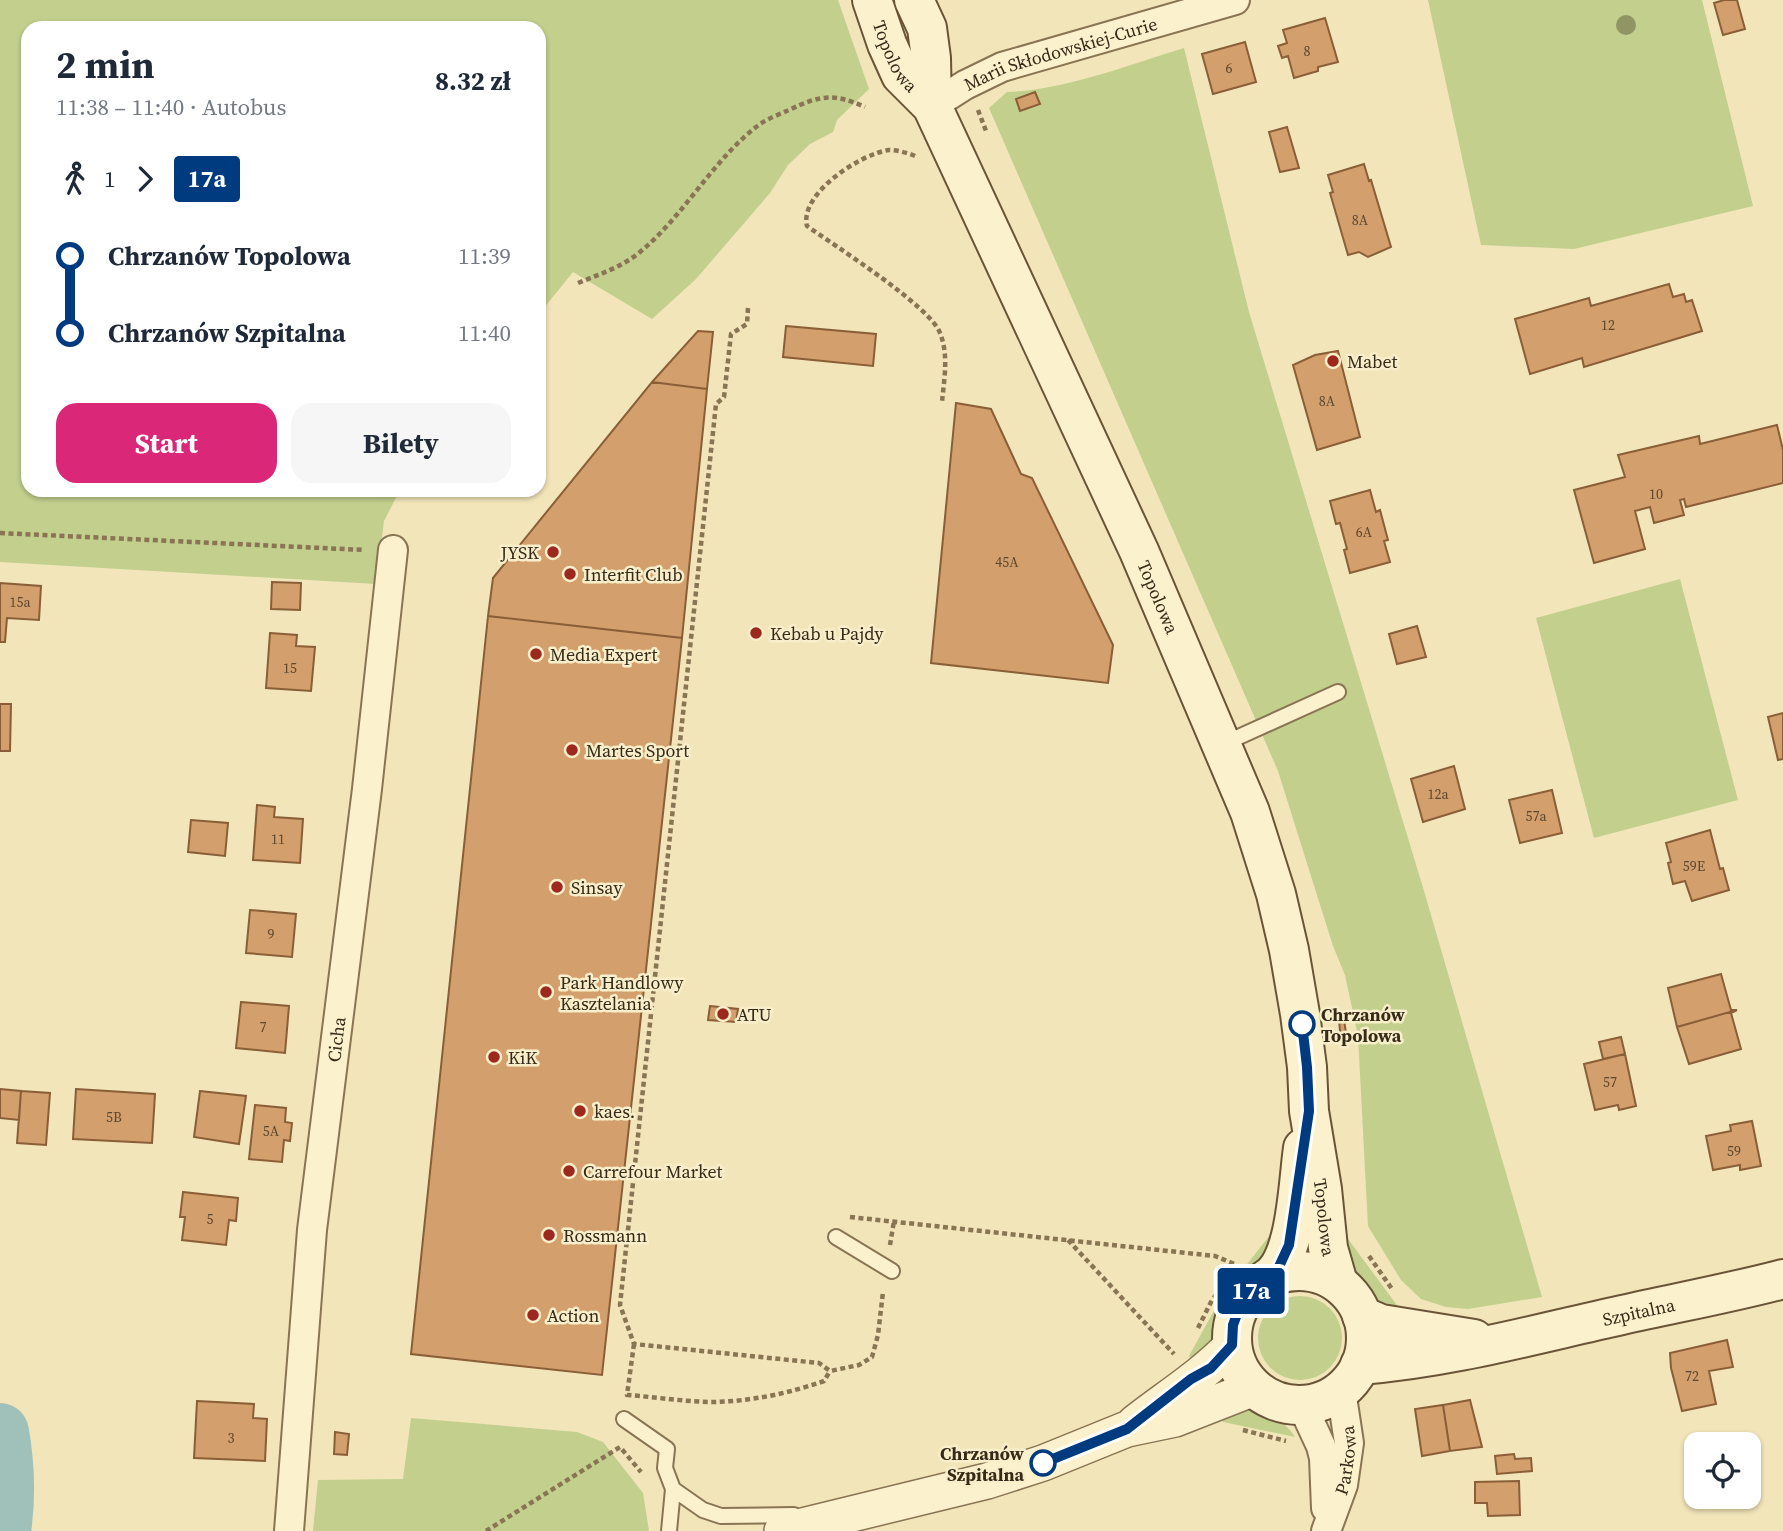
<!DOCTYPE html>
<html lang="pl">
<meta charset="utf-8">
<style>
:root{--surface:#fff;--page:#f6f6f7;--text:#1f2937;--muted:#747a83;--accent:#db2777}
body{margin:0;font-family:"Source Serif 4",serif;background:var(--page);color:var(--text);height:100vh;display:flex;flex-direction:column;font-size:26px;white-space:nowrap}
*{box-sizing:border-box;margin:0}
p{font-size:23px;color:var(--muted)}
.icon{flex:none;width:38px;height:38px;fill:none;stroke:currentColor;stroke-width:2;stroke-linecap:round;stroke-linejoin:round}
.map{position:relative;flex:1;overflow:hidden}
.drawer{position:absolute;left:21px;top:21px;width:525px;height:476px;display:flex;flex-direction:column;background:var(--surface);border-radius:21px;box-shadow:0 2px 5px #0004}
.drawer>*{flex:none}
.badge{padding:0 14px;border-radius:5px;font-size:24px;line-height:46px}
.tools{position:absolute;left:1684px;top:1432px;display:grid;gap:14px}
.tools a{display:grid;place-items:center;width:77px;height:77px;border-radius:14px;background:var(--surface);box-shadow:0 2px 5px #0004;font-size:35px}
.map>.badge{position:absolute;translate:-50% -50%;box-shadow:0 0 0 4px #fff}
.legs{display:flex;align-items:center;gap:10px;height:77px;padding:0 35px;font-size:23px}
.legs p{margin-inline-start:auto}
.headline{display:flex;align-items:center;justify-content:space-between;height:119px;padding:0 35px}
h1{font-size:38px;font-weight:700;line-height:52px}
.action{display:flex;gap:14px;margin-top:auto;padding:14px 35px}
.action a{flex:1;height:80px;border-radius:21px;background:var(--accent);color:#fff;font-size:28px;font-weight:700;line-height:80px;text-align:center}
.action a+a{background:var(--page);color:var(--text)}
ul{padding:0 35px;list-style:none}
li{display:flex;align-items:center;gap:24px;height:77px;font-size:26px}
li i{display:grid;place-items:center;width:10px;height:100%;margin:0 9px;background:currentColor}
li i::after{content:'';width:18px;height:18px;margin:-9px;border:5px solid;border-radius:50%;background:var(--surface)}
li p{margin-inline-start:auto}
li:first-child i{background:linear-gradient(#0000 50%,currentColor 0)}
li:last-child i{background:linear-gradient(currentColor 50%,#0000 0)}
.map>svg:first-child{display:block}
.green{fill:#c2cf8d}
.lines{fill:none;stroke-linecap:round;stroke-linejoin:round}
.river{stroke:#9fc1ba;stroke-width:58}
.building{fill:#d39f6c;stroke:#8a5e37;stroke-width:2}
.service-casing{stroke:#897453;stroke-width:18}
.minor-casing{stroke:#897453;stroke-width:32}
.tertiary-casing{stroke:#897453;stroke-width:38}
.secondary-casing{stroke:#6a5437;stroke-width:42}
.path{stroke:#897453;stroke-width:4.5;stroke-dasharray:5 3.5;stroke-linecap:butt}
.service{stroke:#fcf1cd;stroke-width:14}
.minor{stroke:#fcf1cd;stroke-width:28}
.tertiary{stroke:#fcf1cd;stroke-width:35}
.secondary{stroke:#fcf1cd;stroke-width:38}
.tree{fill:#919564}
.line-1-casing{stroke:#fff;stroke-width:16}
.line-1{stroke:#003b80;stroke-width:10}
.poi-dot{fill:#9c281e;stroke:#f8eeca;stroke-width:2.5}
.stop-1-dot{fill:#fff;stroke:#003b80;stroke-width:3.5}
.labels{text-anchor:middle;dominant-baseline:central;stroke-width:5;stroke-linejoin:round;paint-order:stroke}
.number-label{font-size:14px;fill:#5d472e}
.street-label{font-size:18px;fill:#362a19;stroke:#f8eeca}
.poi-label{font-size:18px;fill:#362a19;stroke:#f8eeca;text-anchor:start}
.stop-label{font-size:18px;font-weight:bold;fill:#362a19;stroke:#f8eeca;text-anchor:start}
</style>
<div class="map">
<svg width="1783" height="1531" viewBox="0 0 1783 1531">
<rect width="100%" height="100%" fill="#f1e5b9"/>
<path class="green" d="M0,0h838l31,89 -32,31 -4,12 -23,12 -22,21 -18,28 -74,86 -44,40 -79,-47 -34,42v-286h-511v462h372l-16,31 -8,63 -376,-22z
M1428,0h274l51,206 -179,43 -93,-4z
M1184,48l65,264 175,579 118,406 -74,12 -22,-2 -25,-8 -20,-19 -33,-54 -10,-190 -13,-61 -12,-29 -55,-175 -289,-663 18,-16c54,-1 125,-28 177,-44z
M1680,579l58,221 -144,38 -58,-220z
M1274,1230l6,1 -23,37 -23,19 -7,12 -11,36 -5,9 -19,16 -3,-4 33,-60z
M1341,1232l7,7 54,73 -33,-14 -20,-26z
M1258 1338a42 42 0 1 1 84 0a42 42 0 1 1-84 0Z
M1246,1408c20,5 38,11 49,29l-72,-15 -3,-9z
M411,1418l166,14 26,10 40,51 6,38h-336l5,-51 85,-1z"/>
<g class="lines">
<path class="river" d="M0,1432c6,34 7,65 2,99"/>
</g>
<path class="building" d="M1724,0h13l8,29 -22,6 -9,-32z
M1325,18l13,44 -20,5v4l-24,7 -6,-22 -6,2 -4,-12 9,-3 -4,-13z
M1245,42l11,40 -43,12 -11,-40z
M1035,92l5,12 -20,7 -4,-12z
M1287,127l12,41 -19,4 -11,-40z
M1364,164l5,17 2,-1 20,67 -23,10 -9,-5 -11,3 -18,-62 3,-1 -5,-17z
M1669,284l4,13 11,-3 2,8 6,-2 10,31 -118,36 -2,-9 -52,16 -15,-55 74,-21 2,8z
M786,326l90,8 -3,32 -90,-9z
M698,331l15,1 -6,57 -55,-7z
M1338,351l22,86 -43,13 -24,-85 22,-10z
M652,382l55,7 -25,249 -194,-22 5,-38z
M956,403l35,6 30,65 11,4 81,167 -5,38 -177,-20z
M1777,425l6,25v33l-97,24 -2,-8 -4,1 4,15 -30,8 -4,-16 -15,4 10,38 -51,14 -20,-73 51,-13 -7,-22 81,-19 1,8z
M1370,490l6,22 4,-2 8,30 -4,1 6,21 -40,11 -6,-23 3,-1 -7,-26 -4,1 -6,-23z
M272,582l29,1 -1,27 -29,-1z
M0,583l41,3 -2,34 -32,-2 -2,24h-5z
M488,616l194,22 -80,737 -191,-21z
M1417,626l9,31 -29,7 -8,-30z
M270,633l27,2 -1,11 19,1 -4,44 -45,-3z
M0,704h11l-1,47h-10z
M1783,713v46l-5,1 -10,-43z
M1454,766l11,43 -42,13 -12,-43z
M1552,790l10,43 -42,10 -11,-43z
M257,805l18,2 -1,10 29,2 -3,44 -47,-3z
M191,820l37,3 -3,33 -37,-4z
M1710,830l10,39 3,-1 6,22 -37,11 -7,-20 -12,3 -5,-21 3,-1 -5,-19z
M250,910l46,4 -4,43 -46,-4z
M1721,974l10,36h6l-60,17 -9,-39z
M241,1002l48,4 -4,47 -49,-5z
M710,1006l28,3 -2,13 -28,-2z
M1737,1010l-6,3 10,36 -52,15 -12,-37z
M1344,1019l3,22 -6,1 -2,-22z
M1621,1037l4,17 -22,5 -4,-17z
M1625,1054l11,52 -17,4 -1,-5 -23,5 -11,-46z
M0,1089l21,2 -2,29 -19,-2z
M76,1089l79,5 -3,49 -79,-4z
M21,1091l29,2 -4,52 -29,-2z
M200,1091l46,5 -7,48 -45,-7z
M255,1105l31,3 -1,14 7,1 -2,18 -6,-1 -2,22 -33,-3z
M1752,1121l9,45 -21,4v-5l-27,5 -7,-34 25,-5 -1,-6z
M183,1192l55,6 -2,23 -7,-1 -3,25 -44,-5 3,-23h-5z
M1727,1340l6,27 -24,4 7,33 -34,7 -11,-43 -1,-15z
M1470,1400l12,47 -32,4 -7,-46z
M197,1401l57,3 -1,14 14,1 -2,42 -71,-3z
M1443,1405l7,46 -28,5 -7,-47z
M335,1432l14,2 -2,21 -13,-1z
M1514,1454l1,5 16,-1 1,13 -35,3 -2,-18z
M1519,1481l1,34 -32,1 -1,-13h-12v-21z"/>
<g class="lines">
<defs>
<path id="service" d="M1223,744l115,-52
M836,1237l56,34
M624,1419l43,30 -2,19 8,21 -4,42
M673,1489l30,21 18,6 73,-1"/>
<g id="minor">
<path id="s1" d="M932,106l33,-21 37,-18 233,-67"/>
<path d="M1302,1405l19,41 3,12 2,50"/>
<path id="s2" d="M289,1531l23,-301 55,-441 26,-239"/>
<path id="s3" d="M1326,1531l17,-46 6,-42 -8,-53"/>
</g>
<path id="tertiary" d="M1135,1423c33,-26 69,-48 97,-78
M782,1531l205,-50 56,-18 84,-34 48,-10 79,-31"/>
<g id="secondary">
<path id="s4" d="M872,0l15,44 14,31 31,31 207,445 111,261 26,82 13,56 11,64 7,53 2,44 13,78 6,59 10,35"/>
<path d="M914,0l13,28 4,30 1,48"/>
<circle cx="1299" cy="1338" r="67"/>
<path d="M1268,1278c29,-19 30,-96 35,-130"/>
<path d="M1362,1316l19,8 93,15"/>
<path id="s5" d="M1360,1365c90,-7 175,-31 262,-50 53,-12 108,-22 161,-36"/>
</g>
</defs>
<use href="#service" class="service-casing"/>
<use href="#minor" class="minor-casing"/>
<use href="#tertiary" class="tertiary-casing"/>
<use href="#secondary" class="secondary-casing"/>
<path class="path" d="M978,110l8,21
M915,156c-7,-3 -18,-6 -26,-6 -29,4 -90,44 -82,76 28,20 123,80 133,107 9,22 4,47 2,69
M578,283c22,-9 44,-16 62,-31 45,-37 73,-93 120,-128 9,-6 20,-10 29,-14 31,-15 45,-17 76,-3
M748,308l-1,16 -16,10 -7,63 -8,7 -96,901 14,39 185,19 11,8 29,-6 13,-8 6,-22 5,-43
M0,533l365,17
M850,1217l365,39 22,9
M1068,1240l106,114
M890,1245l4,-24
M1369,1256l23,33
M1198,1328l14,-28 22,-29
M634,1344l-7,51c29,2 59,7 88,7 37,-1 75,-9 109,-21l6,-10
M1243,1430l43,11
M486,1531l134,-84 21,25"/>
<use href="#service" class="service"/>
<use href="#minor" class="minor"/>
<use href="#tertiary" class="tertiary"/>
<use href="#secondary" class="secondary"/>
</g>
<circle class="tree" cx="1626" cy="25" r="10"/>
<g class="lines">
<defs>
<path id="line-1" d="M1043,1463l84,-34 64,-50 20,-11 21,-23 1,-20 7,-19 12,-16 24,-17 13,-28 20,-134 -2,-44 -5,-43"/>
</defs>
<use href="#line-1" class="line-1-casing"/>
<use href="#line-1" class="line-1"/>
</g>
<g class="poi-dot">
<circle cx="1333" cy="361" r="7"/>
<circle cx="553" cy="552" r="7"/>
<circle cx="570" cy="574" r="7"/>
<circle cx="756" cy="633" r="7"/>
<circle cx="536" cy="654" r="7"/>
<circle cx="572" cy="750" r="7"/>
<circle cx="557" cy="887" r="7"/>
<circle cx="546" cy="992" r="7"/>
<circle cx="723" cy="1014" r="7"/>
<circle cx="494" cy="1057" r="7"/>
<circle cx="580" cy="1111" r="7"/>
<circle cx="569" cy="1171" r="7"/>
<circle cx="549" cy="1235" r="7"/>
<circle cx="533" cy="1315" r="7"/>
</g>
<g class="stop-1-dot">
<circle cx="1302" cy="1024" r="12"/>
<circle cx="1043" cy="1463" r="12"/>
</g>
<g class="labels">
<g class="number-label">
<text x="1307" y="51">8</text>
<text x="1229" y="68">6</text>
<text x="1360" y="220">8A</text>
<text x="1608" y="325">12</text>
<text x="1327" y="401">8A</text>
<text x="1656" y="494">10</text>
<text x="1364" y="532">6A</text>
<text x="1007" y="562">45A</text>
<text x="20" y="602">15a</text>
<text x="290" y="668">15</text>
<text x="1438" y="794">12a</text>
<text x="1536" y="816">57a</text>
<text x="278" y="839">11</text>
<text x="1694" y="866">59E</text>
<text x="271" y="934">9</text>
<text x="263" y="1027">7</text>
<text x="1610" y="1082">57</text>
<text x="114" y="1117">5B</text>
<text x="271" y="1131">5A</text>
<text x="1734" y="1151">59</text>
<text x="210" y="1219">5</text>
<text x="1692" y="1376">72</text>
<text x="231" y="1438">3</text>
</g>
<g class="street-label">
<text stroke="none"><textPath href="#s1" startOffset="140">Marii Skłodowskiej-Curie</textPath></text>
<text stroke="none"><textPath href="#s4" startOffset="61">Topolowa</textPath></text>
<text stroke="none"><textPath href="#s4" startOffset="665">Topolowa</textPath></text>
<text stroke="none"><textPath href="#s2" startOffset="494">Cicha</textPath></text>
<text stroke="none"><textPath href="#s4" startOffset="1312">Topolowa</textPath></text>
<text stroke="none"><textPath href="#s5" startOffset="284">Szpitalna</textPath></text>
<text stroke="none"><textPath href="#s3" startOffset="74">Parkowa</textPath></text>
</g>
<g class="poi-label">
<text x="1347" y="361">Mabet</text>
<text x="539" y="552" text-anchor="end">JYSK</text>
<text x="584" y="574">Interfit Club</text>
<text x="770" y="633">Kebab u Pajdy</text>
<text x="550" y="654">Media Expert</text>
<text x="586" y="750">Martes Sport</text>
<text x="571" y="887">Sinsay</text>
<text x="560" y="982">Park Handlowy<tspan x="560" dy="21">Kasztelania</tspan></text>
<text x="737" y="1014">ATU</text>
<text x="508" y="1057">KiK</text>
<text x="594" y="1111">kaes.</text>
<text x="583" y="1171">Carrefour Market</text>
<text x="563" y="1235">Rossmann</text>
<text x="547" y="1315">Action</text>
</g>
<g class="stop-label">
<text x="1321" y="1014">Chrzanów<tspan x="1321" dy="21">Topolowa</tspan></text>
<text x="1024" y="1453" text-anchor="end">Chrzanów<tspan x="1024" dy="21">Szpitalna</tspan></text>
</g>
</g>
</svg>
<div class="tools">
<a><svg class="icon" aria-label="locate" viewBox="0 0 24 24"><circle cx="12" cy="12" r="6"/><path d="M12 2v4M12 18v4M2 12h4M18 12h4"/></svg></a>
</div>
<b class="badge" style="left:1251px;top:1291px;background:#003b80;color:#fff">17a</b>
<section class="drawer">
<div class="headline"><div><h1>2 min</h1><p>11:38 – 11:40 · Autobus</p></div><b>8.32 zł</b></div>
<div class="legs"><svg class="icon" aria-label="walk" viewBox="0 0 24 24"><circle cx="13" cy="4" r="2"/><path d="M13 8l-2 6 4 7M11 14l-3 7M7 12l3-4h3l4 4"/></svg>1<svg class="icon" aria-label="forward" viewBox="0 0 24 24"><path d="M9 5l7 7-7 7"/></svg><b class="badge" style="background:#003b80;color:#fff">17a</b></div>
<ul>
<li><i style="color:#003b80"></i><b>Chrzanów Topolowa</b><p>11:39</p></li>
<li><i style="color:#003b80"></i><b>Chrzanów Szpitalna</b><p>11:40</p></li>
</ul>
<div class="action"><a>Start</a><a>Bilety</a></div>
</section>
</div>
